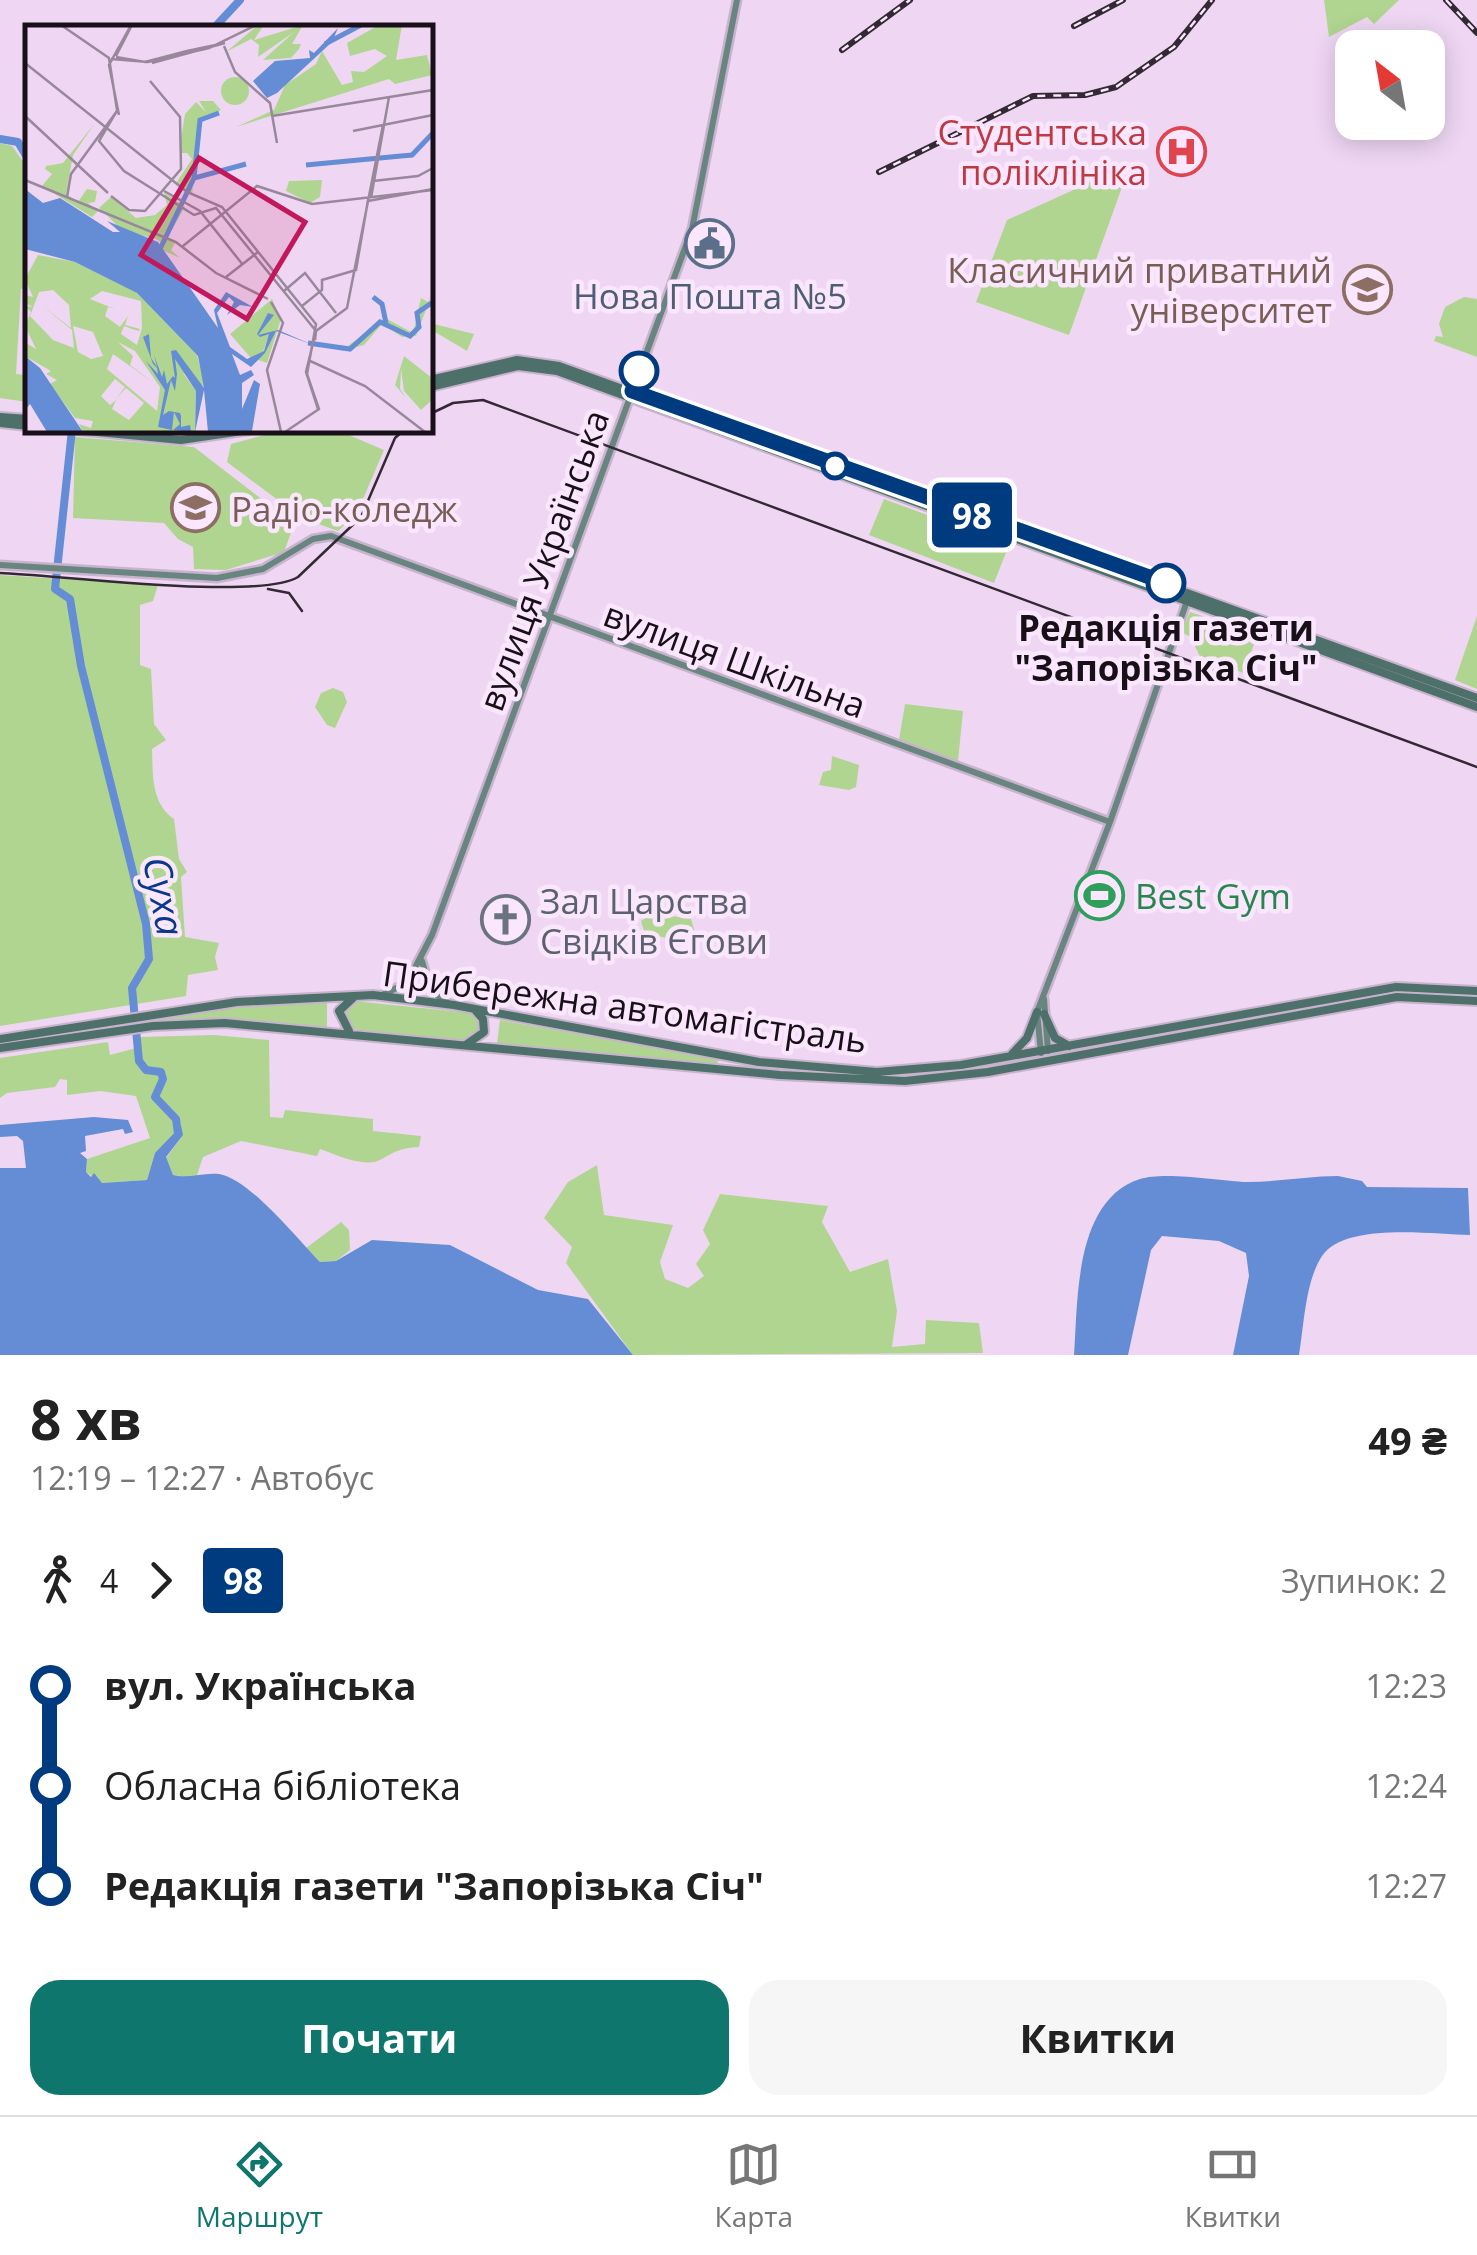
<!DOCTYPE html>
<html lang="uk">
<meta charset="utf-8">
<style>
:root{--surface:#fff;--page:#f6f6f6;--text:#222;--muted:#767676;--line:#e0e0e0;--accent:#0f766e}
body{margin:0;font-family:"Open Sans",sans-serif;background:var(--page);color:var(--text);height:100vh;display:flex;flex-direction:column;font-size:38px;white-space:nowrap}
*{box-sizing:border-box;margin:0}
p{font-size:32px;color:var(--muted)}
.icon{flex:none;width:55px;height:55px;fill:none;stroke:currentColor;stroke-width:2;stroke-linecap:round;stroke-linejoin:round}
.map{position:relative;height:1355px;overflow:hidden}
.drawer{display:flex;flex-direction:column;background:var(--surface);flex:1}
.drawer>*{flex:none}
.badge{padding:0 20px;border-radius:8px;font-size:35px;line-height:65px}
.needle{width:65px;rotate:329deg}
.buttons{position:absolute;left:1335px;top:30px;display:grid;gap:20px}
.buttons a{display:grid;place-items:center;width:110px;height:110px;border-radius:20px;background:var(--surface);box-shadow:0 5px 25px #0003;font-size:50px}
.map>.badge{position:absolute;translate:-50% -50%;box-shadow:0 0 0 5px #fff}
.legs{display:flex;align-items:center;gap:15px;height:110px;padding:0 30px;font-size:32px}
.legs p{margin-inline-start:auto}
.headline{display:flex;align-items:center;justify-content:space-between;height:170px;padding:0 30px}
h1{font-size:55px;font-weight:700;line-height:75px}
.action{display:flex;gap:20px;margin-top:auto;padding:20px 30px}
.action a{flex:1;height:115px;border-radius:30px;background:var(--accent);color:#fff;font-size:40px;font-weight:700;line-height:115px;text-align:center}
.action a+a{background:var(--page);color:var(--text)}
ul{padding:0 30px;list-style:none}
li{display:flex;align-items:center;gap:35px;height:100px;font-size:38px}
li i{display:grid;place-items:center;width:15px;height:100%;margin:0 12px;background:currentColor}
li i::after{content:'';width:25px;height:25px;margin:-12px;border:8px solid;border-radius:50%;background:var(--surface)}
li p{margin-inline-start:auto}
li:first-child i{background:linear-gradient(#0000 50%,currentColor 0)}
li:last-child i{background:linear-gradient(currentColor 50%,#0000 0)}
.dock{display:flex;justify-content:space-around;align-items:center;height:140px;border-top:2px solid var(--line);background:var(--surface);font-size:28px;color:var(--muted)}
.dock a{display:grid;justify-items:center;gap:5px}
.dock .selected{color:var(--accent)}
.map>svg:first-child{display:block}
.green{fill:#b0d590}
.water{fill:#648dd5}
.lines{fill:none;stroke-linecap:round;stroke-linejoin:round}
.river{stroke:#648dd5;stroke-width:8}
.secondary-casing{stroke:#c8b3cd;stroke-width:11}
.primary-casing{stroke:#c8b3cd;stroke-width:12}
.secondary{stroke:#698580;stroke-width:6}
.primary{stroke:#4d706a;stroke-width:8}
.tram{stroke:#332834;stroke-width:2.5}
.rail-casing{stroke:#332834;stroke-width:6}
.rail{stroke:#fae6fd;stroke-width:2.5;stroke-dasharray:8;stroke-linecap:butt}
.line-1-casing{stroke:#fff;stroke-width:22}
.line-1{stroke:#003b80;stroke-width:15}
.stop-1-dot{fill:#fff;stroke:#003b80;stroke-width:5}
.labels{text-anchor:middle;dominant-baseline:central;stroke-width:9;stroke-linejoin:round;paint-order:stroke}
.health-label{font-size:35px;fill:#be3a42;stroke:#fae6fd;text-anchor:end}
.education-label{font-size:35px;fill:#785e54;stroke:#fae6fd;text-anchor:end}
.service-label{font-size:35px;fill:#4e5e75;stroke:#fae6fd}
.street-label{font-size:35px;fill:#180f19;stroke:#fae6fd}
.stop-label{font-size:35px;font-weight:bold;fill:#180f19;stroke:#fae6fd}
.leisure-label{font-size:35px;fill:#27864d;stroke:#fae6fd;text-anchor:start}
.worship-label{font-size:35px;fill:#5b616d;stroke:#fae6fd;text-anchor:start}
.water-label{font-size:38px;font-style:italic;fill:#08378c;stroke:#fae6fd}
.inset-river{fill:none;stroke:#648dd5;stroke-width:5}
.inset-road{fill:none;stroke:#99879c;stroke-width:2.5}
.view{fill:#c2185b;fill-opacity:0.15;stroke:#c2185b;stroke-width:5}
.inset-edge{fill:none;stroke:#180f19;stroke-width:5}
</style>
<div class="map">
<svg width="1477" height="1355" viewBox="0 0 1477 1355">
<rect width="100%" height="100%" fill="#efd7f4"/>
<path class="green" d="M1324,0h75l-25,24 -7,-7 -38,20z
M0,143l12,3 15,21v121l-6,1 -5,85 11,1v27l-27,-4z
M1113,172l13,4 -57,159 -93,-33 31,-82z
M1464,297l13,2v58l-43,-16 2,-5 7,1 -4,-13 6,-17z
M430,323l44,11 -7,17 -37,-22z
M283,430h54l47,20 -27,63 -19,18 -36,-13 -75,-56 4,-18z
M75,437l119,10 100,77 -10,28 -58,18 -32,-1 -1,-22 -15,-8 -14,-16 -91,-5z
M884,499l125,46 -15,38 -125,-48z
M0,575l158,10 -5,16 -13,4v60l11,4 3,55 12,16 -14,9c1,26 -1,54 22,70l5,40 8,13 -6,5 4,60 34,6 -4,14 3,13 -30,5 -2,21 -186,30z
M1190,612l68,22 -15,39 -44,-18 -8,-18 -10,-5z
M1477,616v73l-22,-9z
M333,688l10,4 4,10 -12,26 -8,-3 -12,-18 6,-14z
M905,704l58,7 -5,50 -59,-21z
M832,756l27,9 -3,22 -7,3 -30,-5 4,-13 8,-2z
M652,913l39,6 5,16 -12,6 -39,-7 -4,-13z
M327,999v29l-99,-9 -92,3 112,-17z
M354,1001l117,12 10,14 -13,15 -116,-13 -11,-16z
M500,1020l218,39 -1,7 -220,-23z
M214,1035l55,5 1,77 13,1 2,-8 88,9v12l48,5 -2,11c-18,1 -23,4 -37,12 -16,10 -45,-4 -62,-10l-3,7 -76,-15 -38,16 -7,21 -23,-3 -7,-17 17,-23 -28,18 -8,27 -45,3 -16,-11 1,-13 63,-21 -14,-42 -36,-5 -33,4v-15l-7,-1 -5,8 -48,6 -7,5v-40l108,-16 2,13 30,-8 -1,-10z
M597,1165l7,50 69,10 -13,37 5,17 23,9 16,-12 -8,-12 14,-20 -7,-14 17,-36 108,12 -6,16 28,50 38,-13 9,52 -5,36 33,-3 1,-24 53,3 4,30 -350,2 -67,-92 6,-16 -28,-29 24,-36z
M341,1222l8,8 1,20 -14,11 -16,1 -14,-14z"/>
<path class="water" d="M94,1117l34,3 5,12 -8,2 -2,-5 -38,7 1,15 -6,2 7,6 -1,13 5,5 3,-4 8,10 45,-3 8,-27 26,-27 2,9 -17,22 7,18c16,4 31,-3 46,-1 31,5 79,66 101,88l16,-1 36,-21 78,5 88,45 50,9 45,56h-633v-187h26l-3,-27 -6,-5 -17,1v-12z
M1338,1176l24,5 5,6 101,1 2,47c-38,-1 -126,-13 -148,21 -17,26 -18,70 -23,99h-66l16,-79 -3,-23 -27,-12 -57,-5 -11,14 -23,105h-54c4,-54 0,-155 66,-176 25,-8 79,2 107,3 31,0 61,-6 91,-6z"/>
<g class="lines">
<path class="river" d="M214,28l26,-28
M0,139l18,3 10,17
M72,430l-17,159 15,10 11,67 65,258 3,35 -17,29 7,73 7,9 15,2 2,7 -8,18 21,22 2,15"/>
<defs>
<path id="secondary" d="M0,565l217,13 46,-9 50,-30 18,-3 779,286
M422,961l8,29 18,13
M384,994l23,-11 25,-48 260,-706 45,-229
M1044,999l4,52
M1041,1053l-4,-41 73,-190 77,-221"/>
<path id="primary" d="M430,380l87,-20 42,6 918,332
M430,387l88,-21 39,5 920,336
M0,417l28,2
M0,423l28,3
M77,430l104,10 68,-10
M150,430h58
M1044,1014l11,24 14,8
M349,1031l-10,-20 15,-14
M0,1039l237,-37 136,-7 81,10 305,57 118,10 84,-7 435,-78 81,4
M467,1044l17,-12 -1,-13 -7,-8
M0,1048l153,-22 72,-3 555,52 125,6 83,-9 409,-75 80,4
M1012,1054l15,-16 10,-26"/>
</defs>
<use href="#secondary" class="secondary-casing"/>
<use href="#primary" class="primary-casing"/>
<use href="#secondary" class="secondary"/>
<use href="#primary" class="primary"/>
<path class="tram" d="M430,414l23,-11 30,-3 994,367
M0,573c58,2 257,28 298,4l63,-60 34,-79 9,-8
M268,589l21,4 13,18"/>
<defs>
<path id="rail" d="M1446,0l31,33
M1074,26l49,-26
M842,50l68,-50
M879,172l154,-76 52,-1 31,-8 58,-40 38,-47"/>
</defs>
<use href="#rail" class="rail-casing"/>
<use href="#rail" class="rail"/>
</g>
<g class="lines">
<defs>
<path id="line-1" d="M639,371l-7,20 534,192"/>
</defs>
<use href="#line-1" class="line-1-casing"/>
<use href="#line-1" class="line-1"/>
</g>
<defs>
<symbol id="hospital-ring" viewBox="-11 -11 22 22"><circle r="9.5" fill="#fae6fd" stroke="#e0444e" stroke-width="1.5"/><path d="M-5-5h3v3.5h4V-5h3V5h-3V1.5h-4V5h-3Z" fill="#e0444e"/></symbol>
<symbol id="civic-ring" viewBox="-11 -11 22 22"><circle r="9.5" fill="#fae6fd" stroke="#5c6f8a" stroke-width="1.5"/><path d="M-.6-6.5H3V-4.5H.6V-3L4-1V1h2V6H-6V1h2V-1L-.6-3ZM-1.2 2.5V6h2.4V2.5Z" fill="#5c6f8a"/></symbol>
<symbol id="university-ring" viewBox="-11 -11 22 22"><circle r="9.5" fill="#fae6fd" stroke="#8d6e63" stroke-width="1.5"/><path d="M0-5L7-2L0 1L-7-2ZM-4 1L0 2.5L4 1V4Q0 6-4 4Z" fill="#8d6e63"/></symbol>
<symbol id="stadium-ring" viewBox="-11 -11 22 22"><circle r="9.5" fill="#fae6fd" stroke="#2e9e5b" stroke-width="1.5"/><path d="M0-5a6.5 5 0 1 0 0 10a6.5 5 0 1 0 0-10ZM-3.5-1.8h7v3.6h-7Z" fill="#2e9e5b"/></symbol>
<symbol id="church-ring" viewBox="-11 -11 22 22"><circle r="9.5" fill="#fae6fd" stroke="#6b7280" stroke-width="1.5"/><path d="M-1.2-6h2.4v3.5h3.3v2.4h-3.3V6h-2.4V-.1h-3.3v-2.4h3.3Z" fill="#6b7280"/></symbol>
</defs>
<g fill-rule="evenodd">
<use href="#hospital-ring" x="1154" y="124" width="55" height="55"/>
<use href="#civic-ring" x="682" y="216" width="55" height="55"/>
<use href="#university-ring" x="1340" y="262" width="55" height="55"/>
<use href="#university-ring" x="168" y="480" width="55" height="55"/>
<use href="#stadium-ring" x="1072" y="868" width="55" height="55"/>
<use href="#church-ring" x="478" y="892" width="55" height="55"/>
</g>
<g class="stop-1-dot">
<circle cx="639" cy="371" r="18"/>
<circle cx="835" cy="466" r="12"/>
<circle cx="1166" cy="583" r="18"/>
</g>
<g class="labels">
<g class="health-label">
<text x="1147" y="131">Студентська<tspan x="1147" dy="40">поліклініка</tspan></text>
</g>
<g class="education-label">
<text x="1332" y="269">Класичний приватний<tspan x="1332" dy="40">університет</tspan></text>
<text x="231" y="508" text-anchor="start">Радіо-коледж</text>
</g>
<g class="service-label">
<text x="710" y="295">Нова Пошта №5</text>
</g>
<g class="street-label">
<text transform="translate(543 560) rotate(-70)">вулиця Українська</text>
<text transform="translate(735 659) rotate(20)">вулиця Шкільна</text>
<text transform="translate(625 1006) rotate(8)">Прибережна автомагістраль</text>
</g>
<g class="stop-label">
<text x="1166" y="627">Редакція газети<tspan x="1166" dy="40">"Запорізька Січ"</tspan></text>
</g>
<g class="leisure-label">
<text x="1135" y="895">Best Gym</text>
</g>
<g class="worship-label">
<text x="540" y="900">Зал Царства<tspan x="540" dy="40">Свідків Єгови</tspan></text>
</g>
<g class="water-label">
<text transform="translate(165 896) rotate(79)">Суха</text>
</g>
</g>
<g transform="translate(25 25)">
<rect width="408" height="408" fill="#efd7f4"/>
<path d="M233,0h6l-10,15 49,-15 -11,19h9l-2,5 -8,9 -28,2 31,-28 -36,25 1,-12 -8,-6 -25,13zM354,0h23l-6,35 31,-5 5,20 -37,9 -6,-5 -153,48 38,-17 11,-25 31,-21 6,-13 20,34 11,-3 -2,-11 13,1 23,-16 -12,-7 -25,7 -3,-13zM196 66a14 14 0 1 1 28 0a14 14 0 1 1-28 0ZM174,76h14l8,9 -22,11 -7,74 -16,-12 16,-24 -5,-6h-5v11l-1,4 -3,6 -5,6 9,-15 -1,-26 4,-25 11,-12 10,10zM70,98l-22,32 -7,39 12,8 9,-13 10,2 -2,11 -7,1 10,8 -6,6 -50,-31 10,-12 -7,-5 1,-3 17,-3zM297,155l-2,17 -10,6 -24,-12 3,-10zM139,167l21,15 -18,31 19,10 19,18 -30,-23 -4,7 9,8 -25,-11 7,-4 -6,-4 -34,-9 -23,-22 12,-11 25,21 19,-3 12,-10zM13,230l37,7 61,30 61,63 8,32 -22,-14 13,18 -1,41h-112l-4,-8 12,4 2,-7 -18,-3 -25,-34 7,-4 -11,-6 5,-3 -26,-15 1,-13 10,6 -11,-23 6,-14 -6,-6 8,1 -8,-4v-8l8,2 -8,-18zM28,265l16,15 2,23 -30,-23 31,25 2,18 -21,-8 -23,-24 9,-24zM77,266l39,10 1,27 -5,17 -16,-11 3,-8 8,3 7,2 1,-2 -15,-4 3,-9 -8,11 -15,-11 3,-9 7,2 -25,-10zM48,301l20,6 10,24 -12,3 -13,-7zM93,317l17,9 25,36 -3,24 -50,-42 6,-15 41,29 -24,-18 3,-9zM90,354l10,8 -9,12 10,-11 18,15 -15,17 -17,-11 4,-9 -6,5 -9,-9zM407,269l-16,42 -14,1 -20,-13 -18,21 -23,6 44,-33 28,15 8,-35 7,4zM247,274l9,20 -14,44 -12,-4 10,-6 3,-16 -5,15 -12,6 -21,-24zM379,331l28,22v22l-11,10 -17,-19 -3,-22 -1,20 6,9 -11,-13z" fill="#b0d590" fill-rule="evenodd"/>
<path d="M313,3l-6,14 -55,51 -10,5 -14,-17 22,-20 35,-3 -1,-8 5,3zM0,164l18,14 17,-5 53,34h7l-13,-11 51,21 60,86 -4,-18 12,-18 27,15 -13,-2 -13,10 7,-13 -5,-5 -12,16 13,34 17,12 17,-8 5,-17 -9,3 -3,-3 11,-21 6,2 -16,20 20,-5 35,15 -37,-14 -11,22 -14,14 -19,-13 8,21 11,-5 3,5 -12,8v26l12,-29 6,4 -8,47 -44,1 -4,-42 -9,42 1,-41 -21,-32 2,15 -2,17 -4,-11 -8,35 6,-4 11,2 1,3v11l9,-2 1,7 -18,-2 7,-6 -6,-12 -2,18 -14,-3 7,-37 -19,-29 12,13 -1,-6 -4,-4 -10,-27 6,-3 2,24 6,9 -3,-12 8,22 2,-7 3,14 6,-8 2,2 -4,-27 5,-1 28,38 -6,-32 -61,-63 -62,-31 -50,-13zM0,331l15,12 43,64h-36l-17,-28 -5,6z" fill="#648dd5"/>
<path class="inset-river" d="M300,19l36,-19M376,131l11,-1 21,-22M281,140l95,-9M169,153l6,-58 19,-7M135,224l34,-71 52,-14M348,272l9,7 4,19M283,318l42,6 30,-27 30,14 9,-9 -2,-14 16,-11"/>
<path class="inset-road" d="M36,0l48,33 8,52M199,21l11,26 35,31 7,40M91,31l16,-31M91,32l29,5 42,-11 38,-8 -73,20M86,34l37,3 61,-14 47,-23M0,38l162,129 35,15 94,117 -9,50 12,35 -34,23M93,84l-19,32 25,30 70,44 22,-7 100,123 -10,41 12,37M94,90l-10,-50 22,-40M0,91l83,77M247,91l161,-26M328,106l80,-16M0,155l151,62 40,31 52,26M348,156l45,-5 15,-8M139,166l36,20 43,54M86,171l18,14 16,1 36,-42 -1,-52 -30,-36M42,172l4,-23 46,-63M346,173l18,-101M343,176l65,-12M158,221l74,-60 55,18 121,-14M201,252l32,-25M259,266l21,-18 31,40M246,277l12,21 -16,47 14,62M277,281l20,-16v-10l34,-10 12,-70M290,315l1,-9 31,-23 36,-183M283,335l57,26 60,46"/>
<path class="view" d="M174,133l106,64 -58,97 -106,-64z"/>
<rect width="408" height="408" class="inset-edge"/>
</g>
</svg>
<div class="buttons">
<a><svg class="needle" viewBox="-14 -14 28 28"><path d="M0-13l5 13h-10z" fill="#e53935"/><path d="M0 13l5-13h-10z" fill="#767676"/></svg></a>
</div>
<b class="badge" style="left:972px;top:515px;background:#003b80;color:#fff">98</b>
</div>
<section class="drawer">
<div class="headline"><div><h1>8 хв</h1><p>12:19 – 12:27 · Автобус</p></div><b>49 ₴</b></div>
<div class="legs"><svg class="icon" aria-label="walk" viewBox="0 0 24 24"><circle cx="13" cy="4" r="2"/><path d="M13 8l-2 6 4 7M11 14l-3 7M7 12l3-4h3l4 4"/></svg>4<svg class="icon" aria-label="forward" viewBox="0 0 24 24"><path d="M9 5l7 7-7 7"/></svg><b class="badge" style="background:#003b80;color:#fff">98</b><p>Зупинок: 2</p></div>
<ul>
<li><i style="color:#003b80"></i><b>вул. Українська</b><p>12:23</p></li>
<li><i style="color:#003b80"></i><span>Обласна бібліотека</span><p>12:24</p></li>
<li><i style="color:#003b80"></i><b>Редакція газети &quot;Запорізька Січ&quot;</b><p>12:27</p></li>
</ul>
<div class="action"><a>Почати</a><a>Квитки</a></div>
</section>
<nav class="dock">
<a class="selected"><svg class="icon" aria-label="directions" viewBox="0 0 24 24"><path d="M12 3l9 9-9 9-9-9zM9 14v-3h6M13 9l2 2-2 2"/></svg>Маршрут</a>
<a><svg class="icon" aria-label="map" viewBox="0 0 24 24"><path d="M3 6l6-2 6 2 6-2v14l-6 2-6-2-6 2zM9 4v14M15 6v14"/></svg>Карта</a>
<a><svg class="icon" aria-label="tickets" viewBox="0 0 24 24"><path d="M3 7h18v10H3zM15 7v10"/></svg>Квитки</a>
</nav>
